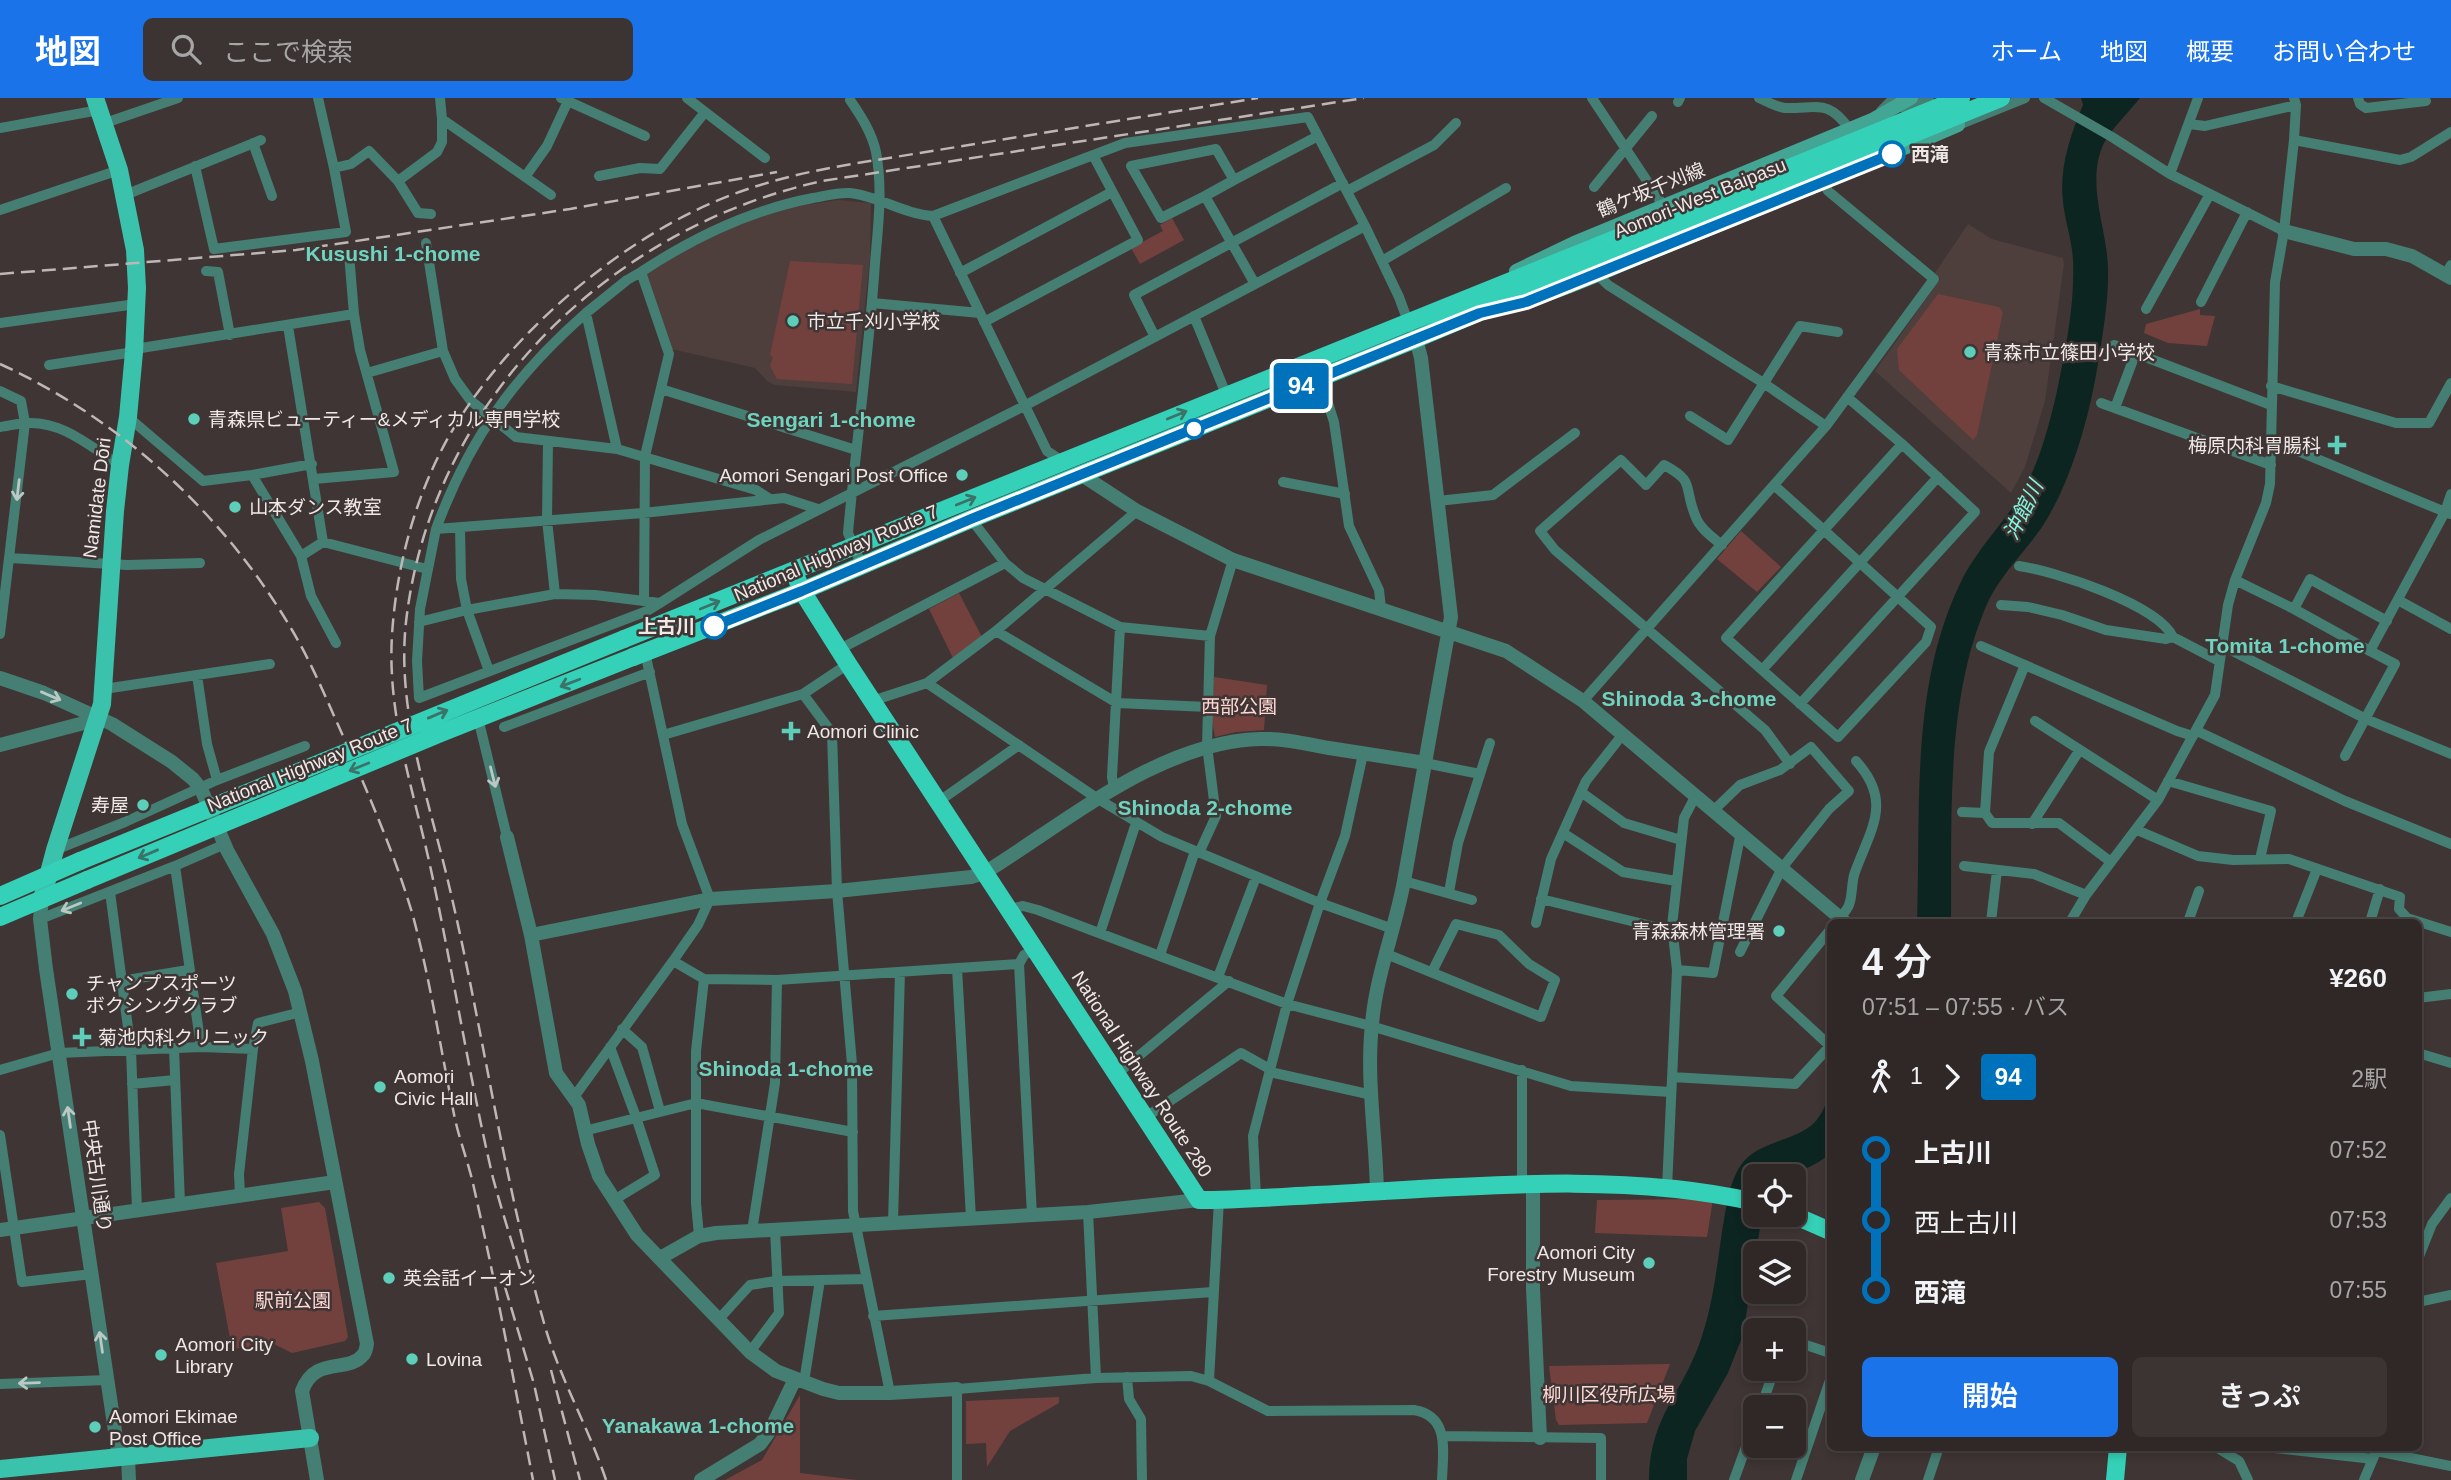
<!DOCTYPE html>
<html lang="ja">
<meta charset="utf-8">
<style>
:root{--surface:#2f2827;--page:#3b3433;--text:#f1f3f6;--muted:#a7a6a7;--line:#4a4444;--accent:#1a73e8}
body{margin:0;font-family:Arial,"Noto Sans JP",sans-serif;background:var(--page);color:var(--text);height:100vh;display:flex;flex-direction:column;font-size:26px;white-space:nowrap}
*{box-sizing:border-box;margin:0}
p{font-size:23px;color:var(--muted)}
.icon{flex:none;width:38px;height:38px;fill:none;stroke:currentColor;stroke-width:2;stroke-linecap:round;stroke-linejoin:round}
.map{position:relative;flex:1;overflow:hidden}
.details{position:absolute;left:1827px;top:821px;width:595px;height:532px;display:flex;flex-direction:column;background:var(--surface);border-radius:10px;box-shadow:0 4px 10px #0003,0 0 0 2px var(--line)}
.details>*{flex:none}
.badge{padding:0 14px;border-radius:5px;font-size:24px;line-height:46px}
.fabs{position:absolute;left:1743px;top:1066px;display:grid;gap:14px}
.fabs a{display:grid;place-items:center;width:63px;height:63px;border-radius:10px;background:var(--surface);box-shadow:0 4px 10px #0003,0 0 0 2px var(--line);font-size:35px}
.map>.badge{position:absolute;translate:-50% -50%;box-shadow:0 0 0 4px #fff}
.legs{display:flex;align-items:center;gap:10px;height:77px;padding:0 35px;font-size:23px}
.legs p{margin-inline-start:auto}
.overview{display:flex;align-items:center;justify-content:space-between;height:119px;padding:0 35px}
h1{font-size:38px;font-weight:600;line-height:52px}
.button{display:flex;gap:14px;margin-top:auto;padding:14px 35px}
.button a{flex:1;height:80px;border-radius:10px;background:var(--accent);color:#fff;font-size:28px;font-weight:600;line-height:80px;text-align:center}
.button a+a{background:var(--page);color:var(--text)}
ul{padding:0 35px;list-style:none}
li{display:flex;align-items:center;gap:24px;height:70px;font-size:26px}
li i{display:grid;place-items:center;width:10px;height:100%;margin:0 9px;background:currentColor}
li i::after{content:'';width:18px;height:18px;margin:-9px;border:5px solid;border-radius:50%;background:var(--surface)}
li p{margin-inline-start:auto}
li:first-child i{background:linear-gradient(#0000 50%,currentColor 0)}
li:last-child i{background:linear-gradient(currentColor 50%,#0000 0)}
header{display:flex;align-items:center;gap:42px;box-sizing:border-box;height:98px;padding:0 35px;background:var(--accent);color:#fff}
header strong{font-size:33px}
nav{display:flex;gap:38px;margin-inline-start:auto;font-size:24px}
.search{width:490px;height:63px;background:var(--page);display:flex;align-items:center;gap:18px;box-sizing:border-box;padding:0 24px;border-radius:10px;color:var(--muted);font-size:26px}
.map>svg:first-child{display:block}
.built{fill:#4e3e3c}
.green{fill:#73413d}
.water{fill:#0d2521}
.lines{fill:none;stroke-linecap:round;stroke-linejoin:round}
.minor{stroke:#457e72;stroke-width:10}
.tertiary{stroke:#457e72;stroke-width:14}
.secondary{stroke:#43a593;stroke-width:14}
.primary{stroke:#3bc2ac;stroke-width:18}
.trunk{stroke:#34d0b7;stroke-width:18}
.rail{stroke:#beb7b6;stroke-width:2.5;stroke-dasharray:14 7;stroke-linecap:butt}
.trunk-bridge{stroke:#34d0b7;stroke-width:18}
.oneway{stroke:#3b7368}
.oneway2{stroke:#bbc8c4}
.line-1-casing{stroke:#fff;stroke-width:16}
.line-1{stroke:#0072bc;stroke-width:10}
.stop-1-dot{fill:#fff;stroke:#0072bc;stroke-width:3.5}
.poi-dot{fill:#5dceb9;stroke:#3f3534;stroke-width:2.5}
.labels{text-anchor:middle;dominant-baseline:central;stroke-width:5;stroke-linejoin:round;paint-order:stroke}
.stop-label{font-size:19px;font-weight:bold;fill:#eee8e7;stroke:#3f3534;text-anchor:start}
.street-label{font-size:19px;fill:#eee8e7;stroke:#3f3534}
.poi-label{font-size:19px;fill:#eee8e7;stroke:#3f3534;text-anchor:start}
.park-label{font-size:19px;fill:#ffd8d4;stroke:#3f3534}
.neighbourhood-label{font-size:21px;font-weight:bold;fill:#6ed4c0;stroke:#3f3534}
.water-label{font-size:21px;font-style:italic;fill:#83f5df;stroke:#3f3534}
</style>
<header>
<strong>地図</strong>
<div class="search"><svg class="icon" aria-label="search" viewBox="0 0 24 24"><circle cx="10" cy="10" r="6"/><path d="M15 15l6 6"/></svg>ここで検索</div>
<nav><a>ホーム</a><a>地図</a><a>概要</a><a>お問い合わせ</a></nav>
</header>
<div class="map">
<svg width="2451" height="1382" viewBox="0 0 2451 1382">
<rect width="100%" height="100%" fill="#3f3534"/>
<path class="built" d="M838,102l33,3 -1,56 -14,133 -81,-7 -8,-4 -12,-13 -84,-19 -26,-73 4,-4 39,-24 49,-23 48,-17z
M1968,126l24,15 71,19 1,6 -19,137 -20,66 -14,26 -136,-122 65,-92 -5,-6z"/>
<path class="green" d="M1172,120l12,22 -44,24 -9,-16 32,-17 -3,-6z
M790,163l73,4 -11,119 -75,-5 -7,-13 3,-9 -3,-2z
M1938,196l61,13 4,5 -26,123 -4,5 -74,-70 -2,-21z
M2200,211v6l15,1 -8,30 -39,-3 -24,-10 2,-9z
M1741,433l40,36 -24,25 -40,-33z
M959,495l23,44 -29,21 -24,-49z
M1214,579l53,8 -3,45 -28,2 -21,5 -3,-16z
M1713,1101l-6,38 -112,-4 2,-33z
M319,1104l6,6 23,129 -3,4 -53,12 -18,-9 -42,5 -16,-86 72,-12 -7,-43z
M1670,1266l-23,59 -88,2 -3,-5 -7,-54z
M800,1297v78l57,7h-132l37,-20z
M1059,1299v6l-49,28 -23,36 -1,-24 -20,1v-43z"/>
<path class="water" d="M2081,0h59c-10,13 -29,31 -36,45 -19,39 3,85 4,125 1,31 -5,64 -10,95 -8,52 -27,120 -56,164 -18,26 -42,48 -55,77 -42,96 -35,216 -36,318h-34c4,-111 -7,-230 41,-334 15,-35 43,-61 62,-92 19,-31 29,-70 37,-105 9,-43 18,-88 16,-131 -1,-20 -8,-39 -10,-58 -4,-34 7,-66 20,-97z
M1830,997v59c-24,19 -45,22 -75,22v38l7,1 -19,120 -15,38 -33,58 -8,28v21h-38c0,-64 36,-89 53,-144 11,-33 15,-70 20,-104 4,-22 6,-48 19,-67 16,-24 53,-23 73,-42 7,-7 12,-19 16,-28z"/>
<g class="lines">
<path class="minor" d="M440,0l2,21 109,76
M561,0l84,38
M687,0l78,60
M1592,0l71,107
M1759,0c9,4 17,9 26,10 32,1 43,-10 65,22
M2044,0l68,39 58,37 114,57
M2358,0l2,6 6,4 60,-7
M850,2c11,16 22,33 26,52 7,37 2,75 -1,111 -6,91 -19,180 -27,270l14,33
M1678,4l2,-4
M1904,10l25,-10
M1881,13l13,-13
M105,25l73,-25
M2189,26l16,2 91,-21
M1958,27l67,-27
M0,30l99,-18
M2294,42l106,20 11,-3 40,-25
M253,45l19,53
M195,68l19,83 132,-17 -12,-64 -16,-70
M334,70l17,-4 18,-13 29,30 39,-29 5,-10v-23
M2170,76l28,-76
M599,78l41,-8 20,1 45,-57
M525,79l22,-31 21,-45
M1234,82l84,-44
M398,83l20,32 13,1
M1594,89l58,-71
M1347,93l87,-46 22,-22
M125,97l136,-55
M1205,98l29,-16 -18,-31 -85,17 30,52 44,-22 50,88
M0,112l119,-40
M933,118l192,-73 183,-26 57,109 34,71 11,30
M426,145l17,108 12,28 16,22 45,36 101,12 139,41 14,9
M349,156l5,60
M1382,163l124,-73
M206,173l12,1 12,63
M641,174c53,-35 109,-62 172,-74 12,-2 26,-6 37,-5 29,3 53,21 83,23l114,235 18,12
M960,175l152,-81
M1597,176l11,11 157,99 61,42
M2445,177l6,-10
M2201,204l46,-90
M872,205l108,10
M2146,211l64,-115
M586,215l41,-33 14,-8 28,82 -24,102 -1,145
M1194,218l32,78
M984,224l154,-82 -44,-83
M0,225l136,-19
M288,228l35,216 104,27
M1155,239l-21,-42 209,-112
M2114,247l157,60
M135,251l219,-35 6,36 34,122 -80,7
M49,267l85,-13
M367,275l76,-22
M1320,280l14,44 15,104 30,64 2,18
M2271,288l125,37h33l22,-40
M661,291l195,61
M0,293l21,10 4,22 -25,211
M2101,305l170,62
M2115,310l21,-56
M1690,318l38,24 72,-114 38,6
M128,319l75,64 49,-6 60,-11
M0,329c9,-1 19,-4 28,-4 37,-1 62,24 92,42
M2271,342l179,74
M548,343l-1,79 8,74
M252,377l49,81 22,-14
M1283,384l62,12
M1774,387l157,142 -5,15 -88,95 -112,-99 176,-194
M1438,403l55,-6 82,-62
M971,421l34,44 18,15 97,49 90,9
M460,430l1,51 6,31 22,61
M436,431c33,-90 78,-153 150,-216l31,136
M1722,447c-10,-8 -23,-17 -27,-30 -12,-29 1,-33 -31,-50l-18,20 -25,-25 -81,71 15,19 210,180 25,34
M301,458l10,40 25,47
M10,460l117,7 73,-2
M2019,468c35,5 138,38 154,71l46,24
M2235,482l59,29 76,42 75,-139 6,-18
M2398,502l53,29
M660,505l-13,8 -228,87 -2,-37 3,-52 16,-80 207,-16 141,-15 34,11
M2001,507l27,2 34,8 44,15 60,9 7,-2
M2294,511l16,-30 77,42
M419,524l48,-12 88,-16 40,1 65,8 99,-63 267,-135 339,-179
M996,533l121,72 91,4
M2221,547l145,74 85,35
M1981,548l196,85 16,5
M838,552l167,-87
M2025,567l-36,87 -4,61 7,10h67l52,39
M1762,572l176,-193
M197,577l10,69 10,36
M927,585l171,116 64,38 158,66 73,26
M104,591l166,-25
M803,596l29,39 5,158 15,173 1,147 37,182
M872,603l55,-18 69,-52 141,-120
M1583,603l243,-275 108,-147 -106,-88 -7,-16
M1800,606l175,-192 -73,-68 -55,-47
M478,620l29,119
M2035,623l123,79
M504,629l146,-55
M2197,633l148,70 106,43
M663,637l140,-41 45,-30
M2345,658l50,-92 -25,-13
M1425,665l55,11
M2168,683l103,30 -11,48
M1114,691l-2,-12 8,-150
M1581,694l43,31 57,17
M938,704l81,-57
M1714,712l26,-25 40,-15 31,-23 38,44 -20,18 -47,59 -42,84
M1962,714l23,1
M2032,726l47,-73
M2137,732l61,26 35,4 56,-1 111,38 -1,12 8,9 44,14
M1563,735l60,39 53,9
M55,752l70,-28 92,-42 88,-34
M1199,755l17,-37 -9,-70 3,-110 23,-76
M175,768l26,181
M1964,768l70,8 52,21
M1404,783l68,19
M110,794l21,158 6,160
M1449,794l9,-49 32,-100
M1541,801l131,32
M1009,811l14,-3 15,4 249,94 84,22 200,60 100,6
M40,821l135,-53 50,-22
M1836,824c4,-5 11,-11 13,-17 4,-11 2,-22 6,-33 16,-44 38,-70 1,-111
M1991,824l6,-52
M2070,824l16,-27 72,-95 57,-105 13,-90 7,-25 31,-77 4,-19 5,-202 9,-51 10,-91 2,-35 -2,-7
M2188,824l11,-31
M2296,824l21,-53
M2370,824l10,-33
M1536,825l15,-64 30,-67 5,-11 37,-47
M1830,832l-54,66 54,50
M1100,835l36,-110
M1384,855l157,64 14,-37 -26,-16 -30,-29 -43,-11 -24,48
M1160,857l35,-104
M673,863l31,18 73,1 242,-16
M957,870l14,250
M1677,872l36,3 28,-141
M1218,879l38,-100
M121,883l67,-11
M2418,900l33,-4
M622,931l20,18 18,64
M610,949l26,70 19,58 -41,25
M174,950l6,156
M2418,955l33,10
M0,972l59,-17 142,-6 52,2
M1270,974l102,23
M1117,976l112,-93
M1672,979l123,7 35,-38
M132,986l43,-4
M574,999l99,-136 25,-36 12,-26 -28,-75 -37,-172
M1146,1019l95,-64 29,16
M584,1033l112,-28 157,29
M0,1037l22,147 70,-8
M1522,1087v-115
M1667,1090l10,-218 -5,-44 12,-108 12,-23
M240,1097l-1,-21 14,-125 5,-26 43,-11
M1256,1100l-3,-62 34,-132 33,-101 25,-67 18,-82
M1088,1114l8,166
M1032,1117l-13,-251 5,-9 12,-7
M893,1125l7,-251
M752,1133l23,-148 2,-103
M699,1138l-3,-33v-152l8,-72
M2418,1161l14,-35 19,-26
M2418,1204l33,-7
M873,1218l340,-24
M719,1221l31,-34 26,-4 90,-2
M1758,1231l3,1
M1794,1243l36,12
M750,1254l29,-39 -4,-83
M1127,1279l2,22 12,20 1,61
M1209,1283l10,-181
M804,1284l16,-102
M0,1286l107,-4
M1761,1309l14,-39
M1442,1338l159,2v42
M2216,1349l23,14 9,19
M2265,1349l108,12
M2376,1353l75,15
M957,1382v-91l139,-11 95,-2 18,5 59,30 146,-1c36,6 29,41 28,70
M1734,1382l21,-58
M1796,1382l34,-100
M1928,1382l11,-33
M2364,1382l11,-26"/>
<path class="tertiary" d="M2284,133l70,18h32l26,7 39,22
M1082,377l55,36 96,49 273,91 77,50 262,221
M0,580l44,15 68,31 60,38 21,17 8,10 26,61 46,84 22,57 17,70 55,283c-1,4 -1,8 -4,11 -15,19 -48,0 -61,36l15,89
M0,647l99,-26
M507,739l24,98 25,138 23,32 9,39 11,32 38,59 113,117 26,19 47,18 16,4h51l67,-4
M42,801l-2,20 6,50 73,489
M531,837l179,-36 127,-8 134,-14 13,-4c83,-51 175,-131 276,-134 23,-1 47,5 69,9 32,5 64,10 96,15
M1533,1087v104l7,149
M1377,1094c-1,-56 -11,-113 -5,-168 4,-49 23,-94 32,-143l47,-264 -30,-259 -5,-19
M0,1132l335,-48
M660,1160l39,-22 17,-3 372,-21 111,-12
M128,1359l1,23
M701,1382l59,-36 11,-15 24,-50
M1862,1382l12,-33"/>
<path class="secondary" d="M1516,173l58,-28 298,-123 39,-22
M1507,208c53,-12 104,-38 155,-58 99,-40 198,-81 296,-123l-6,-16"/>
<path class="primary" d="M42,801l13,-49 47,-146 13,-193 5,-46 8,-48 6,-65 3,-64 -2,-38 -16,-80 -24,-72
M0,1371l310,-31"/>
<path class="trunk" d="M794,474l8,19 46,73 351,536c39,0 78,-3 117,-5 140,-7 302,-25 439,7
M624,541l976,-394
M633,559l169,-66 169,-72 445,-180 189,-80
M0,798l80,-35
M0,819l87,-37
M1791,1116l39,17
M2115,1382l3,-33"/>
<path class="rail" d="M0,176l296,-24 274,-41 207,-37
M0,266c122,56 224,150 292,266 22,37 38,78 56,117 24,56 48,111 65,169 18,67 28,136 42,203 5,23 14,45 19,69 22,97 40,194 59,292
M520,1171c-9,-30 -19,-61 -27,-91 -24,-102 -40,-206 -62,-308 -17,-79 -44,-153 -39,-235 4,-63 20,-127 49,-184 52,-102 167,-204 273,-249 44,-19 90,-30 138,-38l406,-66
M505,1189l29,97 21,96
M551,1272l29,110
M606,1382c-18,-54 -47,-103 -62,-157 -40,-141 -60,-287 -93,-429 -20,-89 -55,-180 -45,-272 25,-222 204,-394 416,-441l542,-83"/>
<path class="trunk-bridge" d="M1600,147l361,-147
M1605,161l396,-161
M80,763l544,-222
M87,782l354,-147 192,-76"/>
</g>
<defs><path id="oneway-shaft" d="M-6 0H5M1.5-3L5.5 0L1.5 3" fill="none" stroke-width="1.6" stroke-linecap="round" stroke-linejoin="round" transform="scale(1.75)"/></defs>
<g class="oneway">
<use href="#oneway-shaft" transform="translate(1177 317) rotate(-22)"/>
<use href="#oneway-shaft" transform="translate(966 403) rotate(-22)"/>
<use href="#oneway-shaft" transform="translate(710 507) rotate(-22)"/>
<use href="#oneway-shaft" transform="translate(570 585) rotate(159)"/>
<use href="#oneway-shaft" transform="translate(438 616) rotate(-23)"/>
<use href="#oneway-shaft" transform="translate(359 669) rotate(158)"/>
<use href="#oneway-shaft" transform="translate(148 756) rotate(157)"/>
</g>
<g class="oneway2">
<use href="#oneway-shaft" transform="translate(18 392) rotate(97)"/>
<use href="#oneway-shaft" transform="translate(51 598) rotate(23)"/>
<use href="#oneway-shaft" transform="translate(493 679) rotate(76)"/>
<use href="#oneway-shaft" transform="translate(71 809) rotate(158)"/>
<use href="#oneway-shaft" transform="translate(69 1019) rotate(-98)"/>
<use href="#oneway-shaft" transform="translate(101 1244) rotate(-98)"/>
<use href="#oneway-shaft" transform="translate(29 1285) rotate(178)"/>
</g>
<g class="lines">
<defs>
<path id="line-1" d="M714,528l88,-35 169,-72 509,-206 46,-11 366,-148"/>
</defs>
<use href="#line-1" class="line-1-casing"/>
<use href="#line-1" class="line-1"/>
</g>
<g class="stop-1-dot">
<circle cx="1892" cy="56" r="12"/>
<circle cx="1194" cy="331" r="9"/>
<circle cx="714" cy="528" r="12"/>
</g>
<g class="poi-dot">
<circle cx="793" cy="223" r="7"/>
<circle cx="1970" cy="254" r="7"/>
<circle cx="194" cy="321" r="7"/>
<path d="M2333.5 336.5h7v7h7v7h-7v7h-7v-7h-7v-7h7z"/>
<circle cx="962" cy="377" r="7"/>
<circle cx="235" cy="409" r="7"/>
<path d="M787.5 622.5h7v7h7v7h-7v7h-7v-7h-7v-7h7z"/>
<circle cx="143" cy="707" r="7"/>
<circle cx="1779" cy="833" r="7"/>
<circle cx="72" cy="896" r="7"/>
<path d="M78.5 928.5h7v7h7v7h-7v7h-7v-7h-7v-7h7z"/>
<circle cx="380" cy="989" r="7"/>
<circle cx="1649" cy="1165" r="7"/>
<circle cx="389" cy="1180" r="7"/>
<circle cx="161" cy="1257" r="7"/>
<circle cx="412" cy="1261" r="7"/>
<circle cx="95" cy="1329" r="7"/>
</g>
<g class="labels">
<g class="stop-label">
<text x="1911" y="56">西滝</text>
<text x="695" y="528" text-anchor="end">上古川</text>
</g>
<g class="street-label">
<text transform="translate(1651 92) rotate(-22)">鶴ケ坂千刈線</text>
<text transform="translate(1700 100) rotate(-22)">Aomori-West Baipasu</text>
<text transform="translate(97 400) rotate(-83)">Namidate Dōri</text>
<text transform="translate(836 455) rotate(-23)">National Highway Route 7</text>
<text transform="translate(310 667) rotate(-22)">National Highway Route 7</text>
<text transform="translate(1142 976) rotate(57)">National Highway Route 280</text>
<text transform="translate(97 1078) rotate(82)">中央古川通り</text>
</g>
<g class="poi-label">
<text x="807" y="223">市立千刈小学校</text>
<text x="1984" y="254">青森市立篠田小学校</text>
<text x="208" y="321">青森県ビューティー&amp;メディカル専門学校</text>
<text x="2321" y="347" text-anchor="end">梅原内科胃腸科</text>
<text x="948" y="377" text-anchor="end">Aomori Sengari Post Office</text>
<text x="249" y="409">山本ダンス教室</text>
<text x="807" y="633">Aomori Clinic</text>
<text x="129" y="707" text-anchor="end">寿屋</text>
<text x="1765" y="833" text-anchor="end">青森森林管理署</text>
<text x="86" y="885">チャンプスポーツ<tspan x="86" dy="22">ボクシングクラブ</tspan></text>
<text x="98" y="939">菊池内科クリニック</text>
<text x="394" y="978">Aomori<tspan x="394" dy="22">Civic Hall</tspan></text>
<text x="1635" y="1154" text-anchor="end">Aomori City<tspan x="1635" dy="22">Forestry Museum</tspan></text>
<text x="403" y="1180">英会話イーオン</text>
<text x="175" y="1246">Aomori City<tspan x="175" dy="22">Library</tspan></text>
<text x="426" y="1261">Lovina</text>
<text x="109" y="1318">Aomori Ekimae<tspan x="109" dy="22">Post Office</tspan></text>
</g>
<g class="park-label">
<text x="1239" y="608">西部公園</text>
<text x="293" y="1202">駅前公園</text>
<text x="1609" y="1296">柳川区役所広場</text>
</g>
<g class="neighbourhood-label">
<text x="393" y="155">Kusushi 1-chome</text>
<text x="831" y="321">Sengari 1-chome</text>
<text x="2285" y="547">Tomita 1-chome</text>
<text x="1689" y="600">Shinoda 3-chome</text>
<text x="1205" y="709">Shinoda 2-chome</text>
<text x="786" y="970">Shinoda 1-chome</text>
<text x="698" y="1327">Yanakawa 1-chome</text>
</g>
<g class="water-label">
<text transform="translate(2023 412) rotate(-64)">沖館川</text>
</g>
</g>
</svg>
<div class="fabs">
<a><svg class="icon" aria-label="locate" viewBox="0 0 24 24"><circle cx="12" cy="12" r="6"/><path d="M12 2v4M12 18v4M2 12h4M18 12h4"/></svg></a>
<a><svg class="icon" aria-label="layers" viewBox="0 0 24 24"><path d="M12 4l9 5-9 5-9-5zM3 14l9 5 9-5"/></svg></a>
<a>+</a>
<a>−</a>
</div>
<b class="badge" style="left:1301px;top:288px;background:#0072bc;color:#fff">94</b>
<section class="details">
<div class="overview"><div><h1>4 分</h1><p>07:51 – 07:55 · バス</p></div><b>¥260</b></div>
<div class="legs"><svg class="icon" aria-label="walk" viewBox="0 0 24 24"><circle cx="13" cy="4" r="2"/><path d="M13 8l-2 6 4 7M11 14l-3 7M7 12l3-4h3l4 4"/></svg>1<svg class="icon" aria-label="forward" viewBox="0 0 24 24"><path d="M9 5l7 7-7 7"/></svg><b class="badge" style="background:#0072bc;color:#fff">94</b><p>2駅</p></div>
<ul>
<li><i style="color:#0072bc"></i><b>上古川</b><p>07:52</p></li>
<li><i style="color:#0072bc"></i><span>西上古川</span><p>07:53</p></li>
<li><i style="color:#0072bc"></i><b>西滝</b><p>07:55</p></li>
</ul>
<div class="button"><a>開始</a><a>きっぷ</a></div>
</section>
</div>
